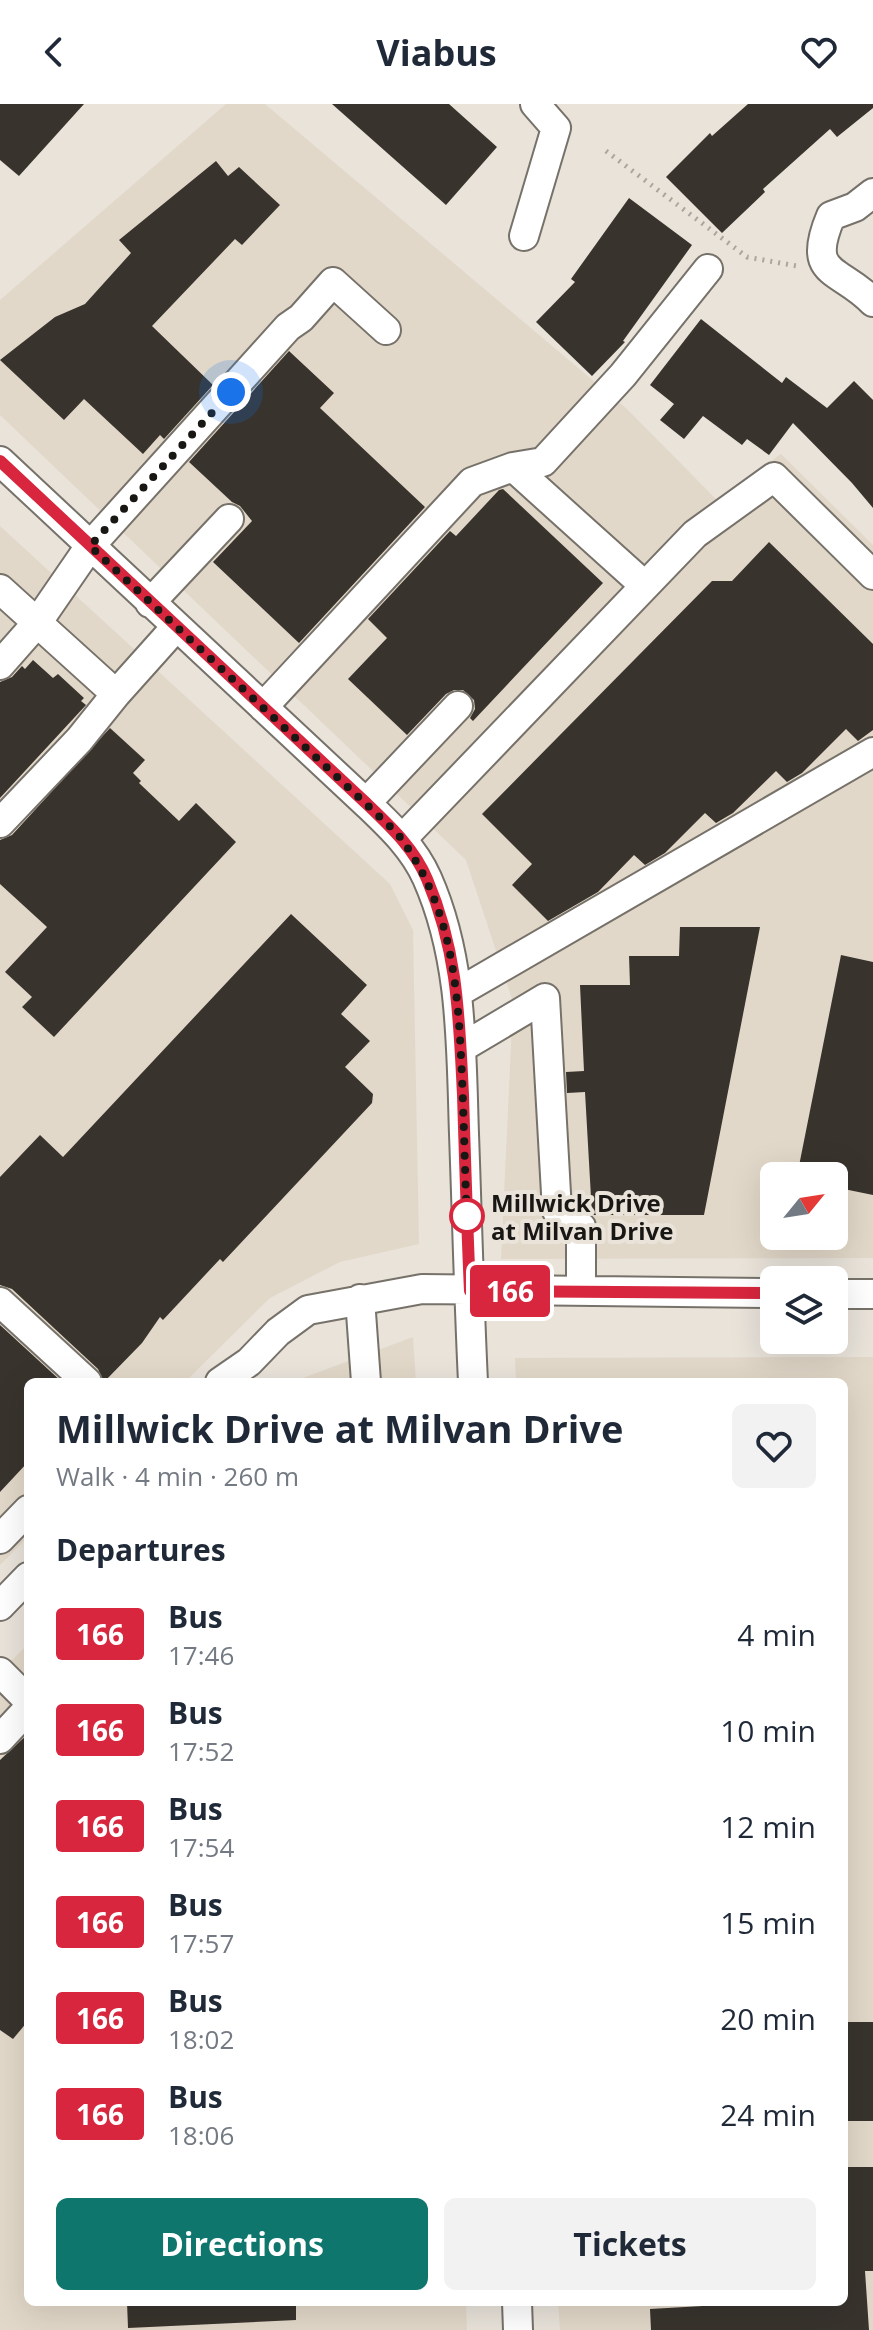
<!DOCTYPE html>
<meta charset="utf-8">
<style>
:root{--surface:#fff;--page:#f2f2f3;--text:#1f2937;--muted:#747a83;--accent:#0f766e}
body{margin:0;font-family:"Open Sans",sans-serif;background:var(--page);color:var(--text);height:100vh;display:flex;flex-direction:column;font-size:30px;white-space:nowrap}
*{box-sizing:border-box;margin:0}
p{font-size:26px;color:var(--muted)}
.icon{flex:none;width:44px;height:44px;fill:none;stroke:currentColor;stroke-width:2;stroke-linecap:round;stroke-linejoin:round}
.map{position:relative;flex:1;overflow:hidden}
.side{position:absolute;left:24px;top:1274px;width:824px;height:928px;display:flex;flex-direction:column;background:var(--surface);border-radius:12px;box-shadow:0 8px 32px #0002}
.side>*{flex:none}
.badge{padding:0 16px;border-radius:6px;font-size:28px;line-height:52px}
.needle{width:52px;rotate:60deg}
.fabs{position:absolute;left:760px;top:1058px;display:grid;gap:16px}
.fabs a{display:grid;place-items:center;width:88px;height:88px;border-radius:12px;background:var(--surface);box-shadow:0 8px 32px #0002;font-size:40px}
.you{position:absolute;width:40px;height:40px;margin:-20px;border:6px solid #fff;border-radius:50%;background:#1a73e8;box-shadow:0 0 0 12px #1a73e833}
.map>.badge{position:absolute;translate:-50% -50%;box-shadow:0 0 0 4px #fff}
h2{padding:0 32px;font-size:30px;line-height:72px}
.round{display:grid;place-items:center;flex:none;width:84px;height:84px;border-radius:12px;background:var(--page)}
.overview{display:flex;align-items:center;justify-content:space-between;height:136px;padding:0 32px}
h1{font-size:38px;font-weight:700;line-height:60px}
.cta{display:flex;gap:16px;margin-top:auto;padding:16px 32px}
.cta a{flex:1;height:92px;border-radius:12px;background:var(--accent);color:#fff;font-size:32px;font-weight:700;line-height:92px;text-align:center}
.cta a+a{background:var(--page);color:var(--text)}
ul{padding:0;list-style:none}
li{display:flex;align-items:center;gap:24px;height:96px;padding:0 32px}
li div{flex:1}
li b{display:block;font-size:30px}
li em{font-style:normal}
li .badge{min-width:88px;font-weight:700;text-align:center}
header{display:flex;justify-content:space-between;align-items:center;height:104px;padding:0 32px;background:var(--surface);font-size:36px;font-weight:700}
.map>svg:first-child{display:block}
.built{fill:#e2d8c9;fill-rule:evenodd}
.building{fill:#38332d}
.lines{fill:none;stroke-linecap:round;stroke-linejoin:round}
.minor-casing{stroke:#767169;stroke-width:32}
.path{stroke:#aaa69e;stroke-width:5;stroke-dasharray:2 6;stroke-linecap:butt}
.minor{stroke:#fff;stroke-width:28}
.line-casing{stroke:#fff;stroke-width:18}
.line{stroke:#d7263d;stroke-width:12}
.walk{stroke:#191714;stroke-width:8;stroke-dasharray:0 14.4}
.stop-dot{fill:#fff;stroke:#d7263d;stroke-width:4}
.labels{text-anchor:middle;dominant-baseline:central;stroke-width:8;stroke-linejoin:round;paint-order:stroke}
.stop-label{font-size:24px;font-weight:bold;fill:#191714;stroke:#e9e3da;text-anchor:start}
</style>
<header><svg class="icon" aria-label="back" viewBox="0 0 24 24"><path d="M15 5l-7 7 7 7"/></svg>Viabus<svg class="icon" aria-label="heart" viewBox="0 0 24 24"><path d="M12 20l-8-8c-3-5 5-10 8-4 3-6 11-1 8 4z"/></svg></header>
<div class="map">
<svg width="873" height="2226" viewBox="0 0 873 2226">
<rect width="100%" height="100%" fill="#e9e3da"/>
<path class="built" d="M226,0h39l363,306 88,89 65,-45 92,91v713l-372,1 12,-257 -47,-142 -466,-445v-115zM774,1072h60v60h-60z
M0,422l390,358 23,46 6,314 -79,18 -70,36 -85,84h-157v155l-28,28z
M413,1233l3,45h-124z
M873,1253v973h-313l-2,-28h286v-920h-328l-1,-24z
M28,1540v658h438l1,28h-467v-658z"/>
<path class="building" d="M0,0h84l-65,72 -19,-16z
M332,0h117l48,43 -51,58z
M748,0h125v4l-36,29 -7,-8 -67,60 2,3 -43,41 -56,-56 44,-44 2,3z
M216,57l12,15 11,-9 41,38 -38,40 -7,-6 -83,87 61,59 -49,54 -4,-4 -17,19 -59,-55 -20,21 -64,-60 55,-43 30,-13 46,-51 -12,-13z
M629,94l63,47 -69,96 2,1 -33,34 -56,-54 39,-40 -4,-3z
M701,215l81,64 4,-6 41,31 27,-27 19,19v108l-21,-25 -59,-60 -24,32 -22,-16 -5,6 -39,-29 -19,23 -24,-19 14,-16 -24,-19z
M289,247l45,42 -14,15 105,99 -126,136 -86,-81 39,-41 -12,-15 -8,-4 -43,-40z
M503,385l100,94 -130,138 -3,-3 5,-9 -1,-9 -11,-10h-9l-8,4 -39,41 -59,-56 39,-41 -19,-19 82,-88 6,5 43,-46z
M769,438l104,102v86l-15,11 -12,-12 -44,44 -15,9 -11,-11 -43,42 -17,10 -11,-10 -40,40 -20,12 -11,-10 -36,37 -50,29 -36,-36 20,-21 -50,-50 230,-233h20z
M33,556l20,18 5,-4 26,24 -3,3 5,4 -86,93v-116l12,-5 10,-11 3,3z
M110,624l35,32 -12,13 8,8 -2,2 40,38 17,-18 40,39 -182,195 -32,-30 10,-10 -27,-25 42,-45 -47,-43v-44l12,-5z
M291,810l76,71 -26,29 29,27 -25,26 28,27 -1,9 -149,159 -3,-3 -57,61 -3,-3 -18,26 -38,39 -6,-13 -86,-80 -12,-4v-108l40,-42 23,22z
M680,823h80l-56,288h-112l-7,-123 -18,1 -1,-21 18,-1 -4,-86h50l-1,-29h50z
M841,851l32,7v233l-39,-8v-11h-37z
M0,1221l62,57h-34v80l-28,30z
M28,1630v287l-15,18 -13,-9v-270z
M844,1918h29v99h-29z
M844,2063h29v104h-8l4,59h-218l-1,-21 123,-7h71z
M127,2198h169v18l-168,8z"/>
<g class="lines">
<defs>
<path id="minor" d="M873,89l-18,14 -24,9c-26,61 8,51 42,86
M524,132l32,-108 -21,-24
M0,357l366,342c23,22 47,44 61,75 36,81 34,168 37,256 3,82 5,165 9,248
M513,363l131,118
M0,485l116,105 60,-67
M150,499l79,-84
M0,561l37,-42 53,-77 198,-219 13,-9 32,-36 53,48
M263,603l209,-225 41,-15 30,-5 80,-87 85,-106
M366,699l92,-97
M0,719l79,-83 37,-46
M402,735l293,-305 79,-57 99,98
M457,889l416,-241
M461,944l84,-50 12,213 3,5 21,11v64
M834,1190h39
M360,1195l6,83
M0,1198l87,80
M220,1278l29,-20 29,-30 30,-22 114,-21 352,4
M0,1435l28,-29
M0,1502l28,-29
M0,1568l28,28
M0,1635l28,-30
M517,2198l1,28"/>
</defs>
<use href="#minor" class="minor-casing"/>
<path class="path" d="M606,47l141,106 50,9"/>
<use href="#minor" class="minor"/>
</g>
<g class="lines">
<defs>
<path id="line" d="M0,357l366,342c24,23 48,45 61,76 31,73 32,138 36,216 2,65 4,130 7,196l304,2"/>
</defs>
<use href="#line" class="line-casing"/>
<use href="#line" class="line"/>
<path class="walk" d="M231,288l-141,154 307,287c56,73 61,155 65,244 2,49 3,97 5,146v-7"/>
</g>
<circle class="stop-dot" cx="467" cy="1112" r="16"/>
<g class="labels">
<g class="stop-label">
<text x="491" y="1098">Millwick Drive<tspan x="491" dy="28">at Milvan Drive</tspan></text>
</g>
</g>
</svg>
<div class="fabs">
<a><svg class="needle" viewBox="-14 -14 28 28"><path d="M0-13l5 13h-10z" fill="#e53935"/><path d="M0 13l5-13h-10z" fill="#747a83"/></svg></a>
<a><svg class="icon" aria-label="layers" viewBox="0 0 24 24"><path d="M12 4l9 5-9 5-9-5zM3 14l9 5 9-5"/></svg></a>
</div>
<div class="you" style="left:231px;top:288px"></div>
<b class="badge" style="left:510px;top:1187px;background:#d7263d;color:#fff">166</b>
<section class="side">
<div class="overview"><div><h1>Millwick Drive at Milvan Drive</h1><p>Walk · 4 min · 260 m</p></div><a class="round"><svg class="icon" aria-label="heart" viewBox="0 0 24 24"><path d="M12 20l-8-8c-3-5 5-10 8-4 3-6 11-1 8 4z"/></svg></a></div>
<h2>Departures</h2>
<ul>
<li><span class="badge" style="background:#d7263d;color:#fff">166</span><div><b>Bus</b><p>17:46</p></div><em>4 min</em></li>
<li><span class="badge" style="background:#d7263d;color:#fff">166</span><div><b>Bus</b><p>17:52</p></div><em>10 min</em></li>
<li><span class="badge" style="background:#d7263d;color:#fff">166</span><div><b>Bus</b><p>17:54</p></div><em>12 min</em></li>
<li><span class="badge" style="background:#d7263d;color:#fff">166</span><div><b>Bus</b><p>17:57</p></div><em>15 min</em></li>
<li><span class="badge" style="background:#d7263d;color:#fff">166</span><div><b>Bus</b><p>18:02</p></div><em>20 min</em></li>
<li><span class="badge" style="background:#d7263d;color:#fff">166</span><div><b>Bus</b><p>18:06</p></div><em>24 min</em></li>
</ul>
<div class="cta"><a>Directions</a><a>Tickets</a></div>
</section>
</div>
